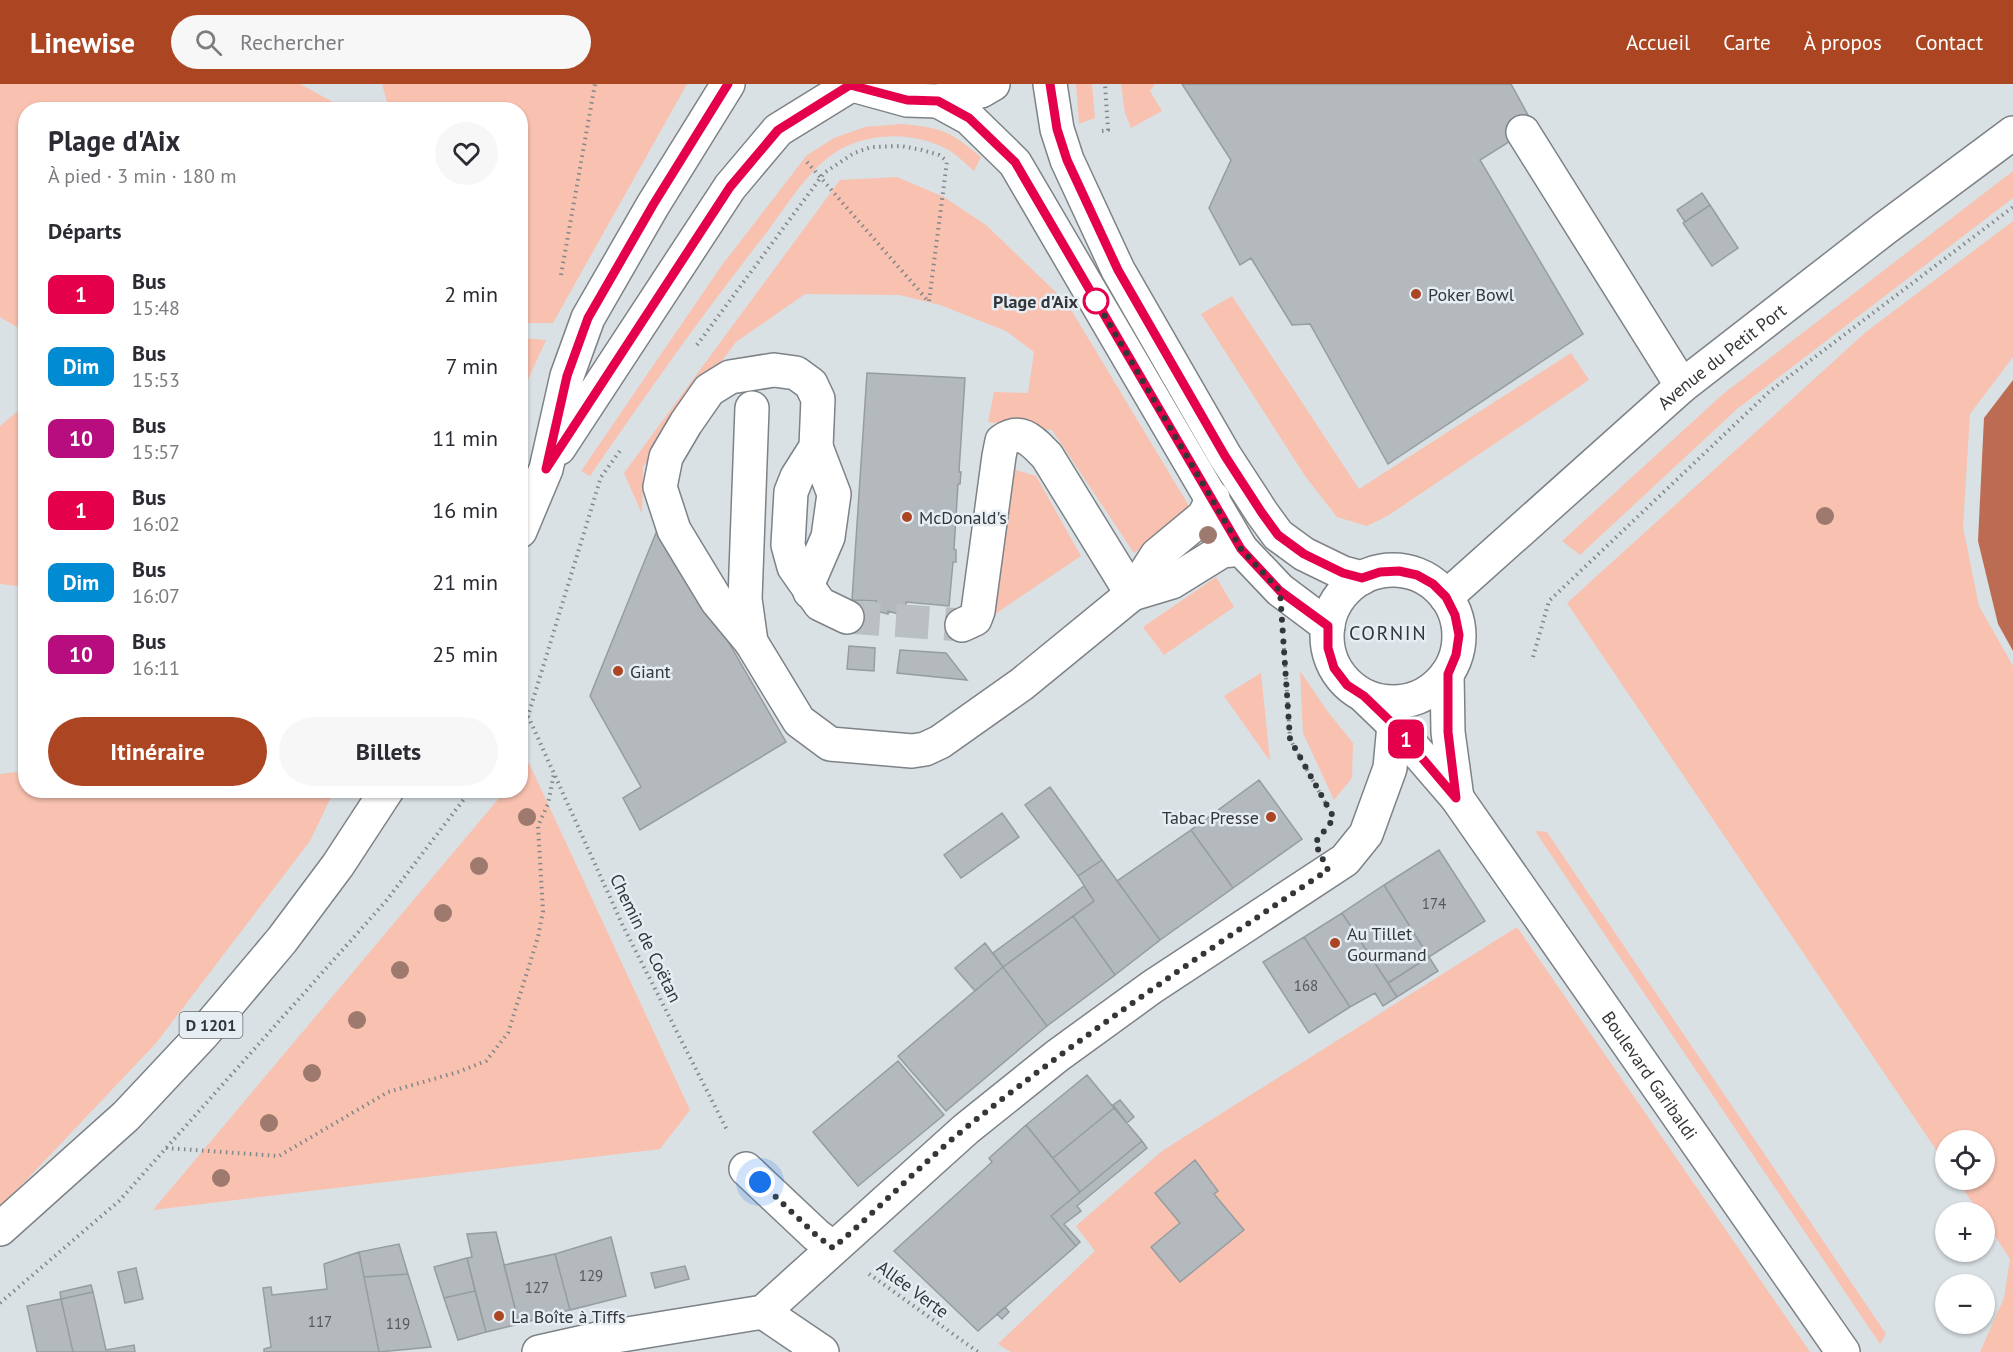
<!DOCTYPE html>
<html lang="fr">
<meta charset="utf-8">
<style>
:root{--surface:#fff;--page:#f7f7f7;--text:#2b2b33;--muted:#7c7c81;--accent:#ac4522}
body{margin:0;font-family:"PT Sans",sans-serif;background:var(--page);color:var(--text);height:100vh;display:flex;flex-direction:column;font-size:22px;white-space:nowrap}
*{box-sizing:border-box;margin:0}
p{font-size:20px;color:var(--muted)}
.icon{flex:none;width:33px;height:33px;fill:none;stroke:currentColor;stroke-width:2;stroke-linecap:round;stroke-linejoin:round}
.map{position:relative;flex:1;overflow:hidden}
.drawer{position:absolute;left:18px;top:18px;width:510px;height:696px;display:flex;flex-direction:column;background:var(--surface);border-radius:24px;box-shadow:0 2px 4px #0004}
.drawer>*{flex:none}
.badge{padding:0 12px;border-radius:9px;font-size:21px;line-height:39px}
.tools{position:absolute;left:1935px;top:1046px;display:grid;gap:12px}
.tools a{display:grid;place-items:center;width:60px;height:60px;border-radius:50%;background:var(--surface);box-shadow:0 2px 4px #0004;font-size:30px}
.you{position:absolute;width:30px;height:30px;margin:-15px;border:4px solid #fff;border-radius:50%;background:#1a73e8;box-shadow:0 0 0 9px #1a73e833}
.map>.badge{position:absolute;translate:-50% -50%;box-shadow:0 0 0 3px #fff}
h2{padding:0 30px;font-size:22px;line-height:54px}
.round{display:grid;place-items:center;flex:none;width:63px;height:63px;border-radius:32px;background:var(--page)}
.head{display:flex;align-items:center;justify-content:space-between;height:102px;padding:0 30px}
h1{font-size:28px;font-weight:700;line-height:45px}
.cta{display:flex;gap:12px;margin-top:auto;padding:12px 30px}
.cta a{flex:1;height:69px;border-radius:36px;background:var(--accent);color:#fff;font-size:24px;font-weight:700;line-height:69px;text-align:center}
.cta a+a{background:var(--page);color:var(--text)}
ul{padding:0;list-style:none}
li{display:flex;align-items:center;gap:18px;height:72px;padding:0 30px}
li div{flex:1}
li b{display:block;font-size:22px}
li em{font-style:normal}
li .badge{min-width:66px;font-weight:700;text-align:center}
header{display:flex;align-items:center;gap:36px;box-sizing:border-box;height:84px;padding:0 30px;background:var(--accent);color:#fff}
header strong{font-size:28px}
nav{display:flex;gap:33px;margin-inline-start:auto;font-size:21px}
.search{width:420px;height:54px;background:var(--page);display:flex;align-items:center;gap:15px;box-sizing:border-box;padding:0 21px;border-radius:33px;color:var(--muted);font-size:22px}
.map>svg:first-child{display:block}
.green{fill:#f8c1b0}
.water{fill:#bb6c53}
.building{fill:#b3b9bd;stroke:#969da1;stroke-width:1.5}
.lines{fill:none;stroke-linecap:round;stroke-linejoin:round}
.minor-tunnel{stroke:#b9bfc3;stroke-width:33;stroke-dasharray:33 16;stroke-linecap:butt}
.minor-casing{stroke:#7d8287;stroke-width:36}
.major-casing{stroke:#7d8287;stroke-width:36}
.path{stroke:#828789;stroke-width:4;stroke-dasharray:1.5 4.5;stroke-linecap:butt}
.minor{stroke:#fff;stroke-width:33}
.major{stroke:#fff;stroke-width:33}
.tree{fill:#9e796d}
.line-casing{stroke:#fff;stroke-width:14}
.line{stroke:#e5004c;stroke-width:9}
.walk{stroke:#343739;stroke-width:6;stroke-dasharray:0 10.8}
.poi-dot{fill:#ac4522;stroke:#e7eef3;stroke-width:2}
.stop-dot{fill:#fff;stroke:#e5004c;stroke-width:3}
.labels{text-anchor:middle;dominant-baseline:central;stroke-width:5;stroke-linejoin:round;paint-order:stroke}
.number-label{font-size:15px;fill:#54585a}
.shield{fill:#e7eef3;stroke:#6a6e71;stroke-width:1.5}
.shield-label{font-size:16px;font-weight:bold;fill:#343739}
.poi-label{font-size:18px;fill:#343739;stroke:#e7eef3;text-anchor:start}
.stop-label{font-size:18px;font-weight:bold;fill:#343739;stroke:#e7eef3;text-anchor:end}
.street-label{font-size:18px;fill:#343739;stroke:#e7eef3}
.neighbourhood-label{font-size:20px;letter-spacing:1.5px;fill:#343739;stroke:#e7eef3}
</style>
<header>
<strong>Linewise</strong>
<div class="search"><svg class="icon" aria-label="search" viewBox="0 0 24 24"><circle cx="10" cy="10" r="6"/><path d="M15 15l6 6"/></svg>Rechercher</div>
<nav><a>Accueil</a><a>Carte</a><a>À propos</a><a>Contact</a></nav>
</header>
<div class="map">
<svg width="2013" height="1268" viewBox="0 0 2013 1268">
<rect width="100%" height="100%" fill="#dae1e5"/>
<path class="green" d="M0,0h300l46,25 -320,1 -1,222 -25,-15z
M382,0h305l-134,239h-32l-1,-213 -131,-1z
M1076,0h16l3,34 -16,6z
M1121,0h34l-5,7 12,20 -31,17 -6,-15z
M902,40c41,4 48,7 79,33l-7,14c-9,-8 -19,-18 -29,-23 -32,-16 -74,-16 -106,2 -30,18 -51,54 -72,82 -62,79 -120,161 -177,244l-9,-5 141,-206 85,-110 27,-17 31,-11z
M2013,87v27l-276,211 -157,146 -18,-14 161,-147z
M897,93l47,20 42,28 81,78 125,208 -58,42 -82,-123 -64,-8 6,-30 34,1 6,-41 -28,-21 -66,-26 -41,-10 -94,-1 -69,48 -93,125 -1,47 -18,-41 216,-293z
M2013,137v136l-43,57 -7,113 16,79 34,60v686h-33l24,-54 6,-39 -25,-38 -1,-9h-5l-23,-33h28v-39h-38l-1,23 -378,-560 299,-271z
M1232,212l127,193 212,-136 18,27 -200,135 -22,11 -30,-9 -32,-41 -104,-162z
M521,254l25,2 -25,55 -1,-57z
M25,321v182l-25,-3v-158z
M1013,385l23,7 45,80 -92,62z
M1216,493l18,30 -70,48 -21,-28z
M1300,587l28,41 25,31 -1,35 -18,22 -31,-67z
M1261,589l9,88 -46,-65z
M529,679l161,347 -30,39 -507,61 352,-419 15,-1 1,-17z
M25,687l1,19 308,1 -24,50 -153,201 -157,166v-434z
M1535,747l12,1 339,502 -6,10z
M1517,843l293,425h-799l-13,-8 97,-93 -19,-25 86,-75z"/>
<path class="water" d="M2013,296v271l-15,-27 -20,-83 6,-123z"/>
<path class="building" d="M1182,0h329l23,42 -54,34 103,174 -195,130 -78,-140 -18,1 -41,-67 -11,7 -31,-57 22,-48z
M1702,109l8,12 -25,17 -8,-12z
M1710,121l28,43 -26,18 -29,-43z
M867,289l98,5 -6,94h2l-1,12h-2l-4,65 2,1v12h-3l-4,44 -43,-4 -1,14 -17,-5v3l-12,-3v-10l-24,-1z
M660,439l126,219 -146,88 -17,-32 18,-11 -51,-91z
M849,562l26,2 -1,23 -27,-2z
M900,566l46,3 21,27 -70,-7z
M1259,696l43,59 -69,49 -42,-58z
M1050,703l52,73 -24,16 -53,-71z
M1002,729l17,24 -58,41 -17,-23z
M1191,746l42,58 -73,52 -43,-59z
M1439,766l46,71 -56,36 -45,-72z
M1102,776l58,80 -45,35 -42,-59 21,-15 -16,-25z
M1384,801l45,72 -41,26 -46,-70z
M1084,802l10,15 -91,66 -10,-14z
M1342,829l55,84 -14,9 -8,-13 -25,14 -46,-70z
M1073,832l42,59 -68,51 -44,-59z
M1304,853l46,70 -41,26 -46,-71z
M985,859l18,24 -28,24 -20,-23z
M1429,873l9,14 -41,26 -9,-14z
M1003,883l44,59 -101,85 -48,-55z
M898,977l46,54 -86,71 -45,-54z
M1087,991l27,33 -61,50 -27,-33z
M1120,1016l14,17 -7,6 -14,-18z
M1114,1024l28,33 -62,51 -27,-34z
M1026,1041l54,67 -29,24 25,30 -98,85 -84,-80 98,-89 -3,-4z
M1142,1057l5,7 -70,58 4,5 -17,13 16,18 -4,4 -25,-30z
M1195,1076l23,31 -4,3 30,36 -64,52 -29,-35 29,-24 -25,-30z
M496,1148l23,92 -33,8 -19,-74 5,-1 -5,-23z
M611,1153l15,59 -56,14 -15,-56z
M399,1160l9,30 -44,3 -5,-25z
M359,1168l20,100h-115v-3l7,-2 -8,-59 8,-1 1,8 55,-6 -3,-25z
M555,1170l15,56 -51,14 -15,-59z
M467,1174l8,33 -31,7 -10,-31z
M685,1182l4,13 -34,9 -4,-15z
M136,1184l7,31 -18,4 -7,-31z
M408,1190l23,73 -52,5 -15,-75z
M91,1201l2,7 -32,7 -1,-7z
M475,1207l11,41 -28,8 -14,-42z
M93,1208l13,58 28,-5 1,7h-62l-12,-53z
M61,1215l12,53h-36l-10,-46z
M1005,1223l4,5 -7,7 -5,-5z"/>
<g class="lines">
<path class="minor-tunnel" d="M847,533l115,8"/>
<defs>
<g id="minor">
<path d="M1523,48l159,254"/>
<path d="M752,324l-7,191 6,43 48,79 31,23 82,7 13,-2 15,-7 82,-58 110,-90 25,-39 47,-39 9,-18"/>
<path d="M810,508l-1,-11 19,-44 6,-43 -18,-47"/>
<path d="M1132,510l40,-12 50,-31 19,-2"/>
<path id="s1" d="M1446,513l236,-211 202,-157 129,-96"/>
<path d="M962,541l13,-6 3,-8 21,-155 3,-15c20,-14 31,1 45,15l85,138"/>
<path d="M751,558l-34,-41 -43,-71 -14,-43 6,-30 20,-34 23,-33 21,-13 44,-7 22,3 15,11 7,15 -2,48 -19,30 -6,15 -3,53 6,22 26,37 27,13"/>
<path d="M746,1085l70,66 17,13"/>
<path d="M763,1228l59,40"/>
<path d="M539,1268l58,-13 166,-27 203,-183 91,-73 95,-69 193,-127 21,-26 24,-66 4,-43"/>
</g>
<g id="major">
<path d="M849,0l58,16 31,1 43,-10 12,-7"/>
<path d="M1050,0l7,45 10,31 51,110 107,186 37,57 16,22 26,19 39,19 19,5"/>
<path d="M938,17l31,17 46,45 226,386 39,41 48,36"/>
<path d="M559,364l171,-261 48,-57 73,-45"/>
<path d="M520,447l26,-62 21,-93 21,-58 65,-113 75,-121"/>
<circle cx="1393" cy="552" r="66"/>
<path d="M1447,590l1,58 9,66"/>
<path id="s2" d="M1364,612l30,29 63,73 386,554"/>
<path d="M0,1145l126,-113 76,-81 80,-95 56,-75 49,-75"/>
</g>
</defs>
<use href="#minor" class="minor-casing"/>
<use href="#major" class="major-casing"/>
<path class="path" d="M1102,47l6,-1 -3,-46
M807,78l122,140
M561,191l34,-191
M929,217l18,-140
M697,261l127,-172 30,-20 17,-6 30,-1 21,4 17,5 8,6
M1284,564l6,91 38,69
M1533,573l16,-56 221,-210 243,-184
M528,632l95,210 105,206
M520,643l8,-11 73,-239 21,-29
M166,1064l113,8 109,-64 70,-20 28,-11 22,-28 30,-96 5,-26 -5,-85 10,-22 6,-31
M869,1190l109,78
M0,1219l119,-102 267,-300 85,-111"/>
<use href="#minor" class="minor"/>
<use href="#major" class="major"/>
</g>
<g class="tree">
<circle cx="1825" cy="432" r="9"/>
<circle cx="1208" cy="451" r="9"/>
<circle cx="527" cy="733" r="9"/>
<circle cx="479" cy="782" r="9"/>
<circle cx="443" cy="829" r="9"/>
<circle cx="400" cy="886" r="9"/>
<circle cx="357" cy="936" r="9"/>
<circle cx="312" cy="989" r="9"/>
<circle cx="269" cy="1039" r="9"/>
<circle cx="221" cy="1094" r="9"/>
</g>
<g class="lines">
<defs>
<path id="line" d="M728,0l-75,121 -65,113 -21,58 -21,93 184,-282 48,-57 72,-45 57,15 31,1 31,17 46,44 226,387 39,42 48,35v22l6,20 13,17 17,11 30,29 62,73 -8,-66v-58l8,-19 3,-20 -4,-20 -9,-18 -13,-13 -16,-9 -18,-4 -19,1 -18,6 -19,-5 -39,-19 -26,-19 -16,-22 -37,-57 -107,-186 -51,-110 -10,-31 -7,-45"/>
</defs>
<use href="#line" class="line-casing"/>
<use href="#line" class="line"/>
<path class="walk" d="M760,1098l56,53 17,13c46,-39 88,-84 135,-122 115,-92 237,-174 360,-256l-13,-27 19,-25 -44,-79 -10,-148 -39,-42 -145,-248"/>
</g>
<g class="poi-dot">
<circle cx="1416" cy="210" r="6"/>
<circle cx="907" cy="433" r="6"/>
<circle cx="618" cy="587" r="6"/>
<circle cx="1271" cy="733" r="6"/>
<circle cx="1335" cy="859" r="6"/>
<circle cx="499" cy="1232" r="6"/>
</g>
<circle class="stop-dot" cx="1096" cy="217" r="12"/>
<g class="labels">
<g class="number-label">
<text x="1434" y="819">174</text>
<text x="1306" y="901">168</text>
<text x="591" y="1191">129</text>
<text x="537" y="1203">127</text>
<text x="320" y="1237">117</text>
<text x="398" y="1239">119</text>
</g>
<rect class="shield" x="179.5" y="928" width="63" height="26" rx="4.5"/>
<g class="shield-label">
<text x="211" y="941">D 1201</text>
</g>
<g class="poi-label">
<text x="1428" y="210">Poker Bowl</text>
<text x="919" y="433">McDonald's</text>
<text x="630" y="587">Giant</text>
<text x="1259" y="733" text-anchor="end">Tabac Presse</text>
<text x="1347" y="849">Au Tillet<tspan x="1347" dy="21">Gourmand</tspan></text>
<text x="511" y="1232">La Boîte à Tiffs</text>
</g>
<g class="stop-label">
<text x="1078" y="217">Plage d'Aix</text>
</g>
<g class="street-label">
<text stroke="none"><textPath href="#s1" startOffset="366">Avenue du Petit Port</textPath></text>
<text transform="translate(646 854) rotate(64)">Chemin de Coëtan</text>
<text stroke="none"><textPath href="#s2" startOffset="476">Boulevard Garibaldi</textPath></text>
<text transform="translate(913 1205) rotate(36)">Allée Verte</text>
</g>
<g class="neighbourhood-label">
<text x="1388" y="549">CORNIN</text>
</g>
</g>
</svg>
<div class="tools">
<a><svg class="icon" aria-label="locate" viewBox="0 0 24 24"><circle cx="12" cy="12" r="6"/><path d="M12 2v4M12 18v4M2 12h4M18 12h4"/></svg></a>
<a>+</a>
<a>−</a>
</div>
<div class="you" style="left:760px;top:1098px"></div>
<b class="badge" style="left:1406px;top:655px;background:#e5004c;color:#fff">1</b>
<section class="drawer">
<div class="head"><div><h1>Plage d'Aix</h1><p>À pied · 3 min · 180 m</p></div><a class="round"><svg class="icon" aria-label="heart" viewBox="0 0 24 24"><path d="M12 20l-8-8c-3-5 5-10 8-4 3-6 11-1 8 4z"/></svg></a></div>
<h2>Départs</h2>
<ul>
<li><span class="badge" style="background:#e5004c;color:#fff">1</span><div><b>Bus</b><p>15:48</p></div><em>2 min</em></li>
<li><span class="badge" style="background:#008bd2;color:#fff">Dim</span><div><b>Bus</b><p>15:53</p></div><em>7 min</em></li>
<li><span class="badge" style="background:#b70d7f;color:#fff">10</span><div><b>Bus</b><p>15:57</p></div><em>11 min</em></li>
<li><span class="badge" style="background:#e5004c;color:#fff">1</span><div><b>Bus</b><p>16:02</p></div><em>16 min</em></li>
<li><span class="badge" style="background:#008bd2;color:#fff">Dim</span><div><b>Bus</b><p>16:07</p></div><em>21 min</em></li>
<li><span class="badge" style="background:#b70d7f;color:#fff">10</span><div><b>Bus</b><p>16:11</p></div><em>25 min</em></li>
</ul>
<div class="cta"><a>Itinéraire</a><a>Billets</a></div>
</section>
</div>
